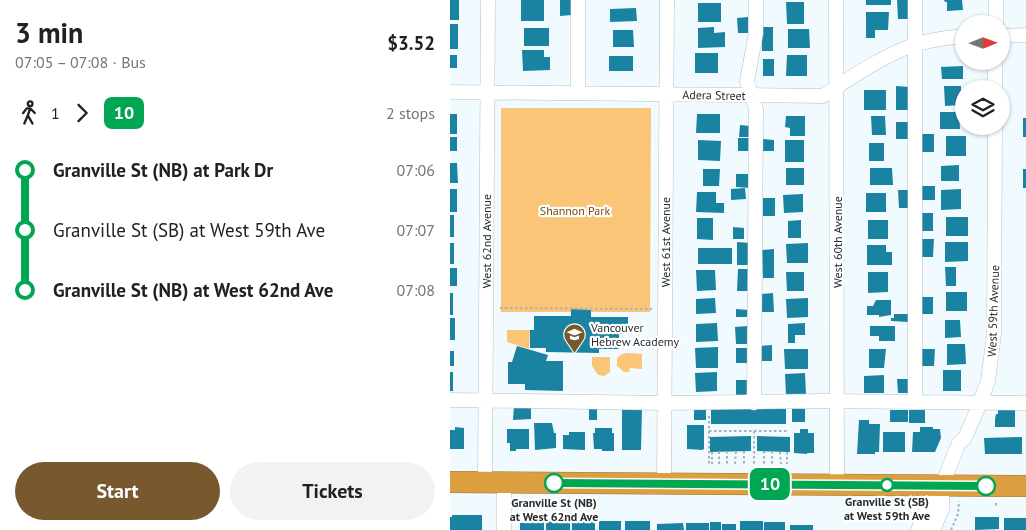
<!DOCTYPE html>
<meta charset="utf-8">
<style>
:root{--surface:#fff;--page:#f2f2f2;--text:#202124;--muted:#757577;--accent:#77592d}
body{margin:0;font-family:"PT Sans",sans-serif;background:var(--page);color:var(--text);height:100vh;display:flex;flex-direction:column;font-size:19px;white-space:nowrap}
*{box-sizing:border-box;margin:0}
p{font-size:16px;color:var(--muted)}
.icon{flex:none;width:28px;height:28px;fill:none;stroke:currentColor;stroke-width:2;stroke-linecap:round;stroke-linejoin:round}
.map{position:relative;flex:1;overflow:hidden}
.panel{display:flex;flex-direction:column;background:var(--surface);width:450px}
.panel>*{flex:none}
.badge{padding:0 10px;border-radius:8px;font-size:18px;line-height:32px}
.needle{width:32px;rotate:89deg}
.buttons{position:absolute;left:505px;top:15px;display:grid;gap:10px}
.buttons a{display:grid;place-items:center;width:55px;height:55px;border-radius:50%;background:var(--surface);box-shadow:0 1px 4px #0004;font-size:25px}
.map>.badge{position:absolute;translate:-50% -50%;box-shadow:0 0 0 2px #fff}
.legs{display:flex;align-items:center;gap:8px;height:55px;padding:0 15px;font-size:16px}
.legs p{margin-inline-start:auto}
.head{display:flex;align-items:center;justify-content:space-between;height:85px;padding:0 15px}
h1{font-size:28px;font-weight:600;line-height:38px}
.button{display:flex;gap:10px;margin-top:auto;padding:10px 15px}
.button a{flex:1;height:58px;border-radius:30px;background:var(--accent);color:#fff;font-size:20px;font-weight:600;line-height:58px;text-align:center}
.button a+a{background:var(--page);color:var(--text)}
ul{padding:0 15px;list-style:none}
li{display:flex;align-items:center;gap:18px;height:60px;font-size:19px}
li i{display:grid;place-items:center;width:8px;height:100%;margin:0 6px;background:currentColor}
li i::after{content:'';width:12px;height:12px;margin:-6px;border:4px solid;border-radius:50%;background:var(--surface)}
li p{margin-inline-start:auto}
li:first-child i{background:linear-gradient(#0000 50%,currentColor 0)}
li:last-child i{background:linear-gradient(currentColor 50%,#0000 0)}
main{display:flex;flex:1;min-height:0}
.map>svg:first-child{display:block}
.green{fill:#fac576}
.building{fill:#1b83a2}
.lines{fill:none;stroke-linecap:round;stroke-linejoin:round}
.minor-casing{stroke:#b4c1c6;stroke-width:15}
.highway-casing{stroke:#9c7639;stroke-width:22}
.path{stroke:#a9b1b5;stroke-width:2;stroke-dasharray:2.5 2.5;stroke-linecap:butt}
.minor{stroke:#fff;stroke-width:14}
.highway{stroke:#db9f40;stroke-width:21}
.line-1-casing{stroke:#fff;stroke-width:11}
.line-1{stroke:#00a651;stroke-width:8}
.stop-1-dot{fill:#fff;stroke:#00a651;stroke-width:2.5}
.labels{text-anchor:middle;dominant-baseline:central;stroke-width:4.5;stroke-linejoin:round;paint-order:stroke}
.street-label{font-size:12px;fill:#262b2d;stroke:#fff}
.park-label{font-size:12px;fill:#764f09;stroke:#fff}
.poi-label{font-size:12px;fill:#262b2d;stroke:#fff;text-anchor:start}
.stop-label{font-size:12px;font-weight:bold;fill:#262b2d;stroke:#fff}
</style>
<main>
<section class="panel">
<div class="head"><div><h1>3 min</h1><p>07:05 – 07:08 · Bus</p></div><b>$3.52</b></div>
<div class="legs"><svg class="icon" aria-label="walk" viewBox="0 0 24 24"><circle cx="13" cy="4" r="2"/><path d="M13 8l-2 6 4 7M11 14l-3 7M7 12l3-4h3l4 4"/></svg>1<svg class="icon" aria-label="forward" viewBox="0 0 24 24"><path d="M9 5l7 7-7 7"/></svg><b class="badge" style="background:#00a651;color:#fff">10</b><p>2 stops</p></div>
<ul>
<li><i style="color:#00a651"></i><b>Granville St (NB) at Park Dr</b><p>07:06</p></li>
<li><i style="color:#00a651"></i><span>Granville St (SB) at West 59th Ave</span><p>07:07</p></li>
<li><i style="color:#00a651"></i><b>Granville St (NB) at West 62nd Ave</b><p>07:08</p></li>
</ul>
<div class="button"><a>Start</a><a>Tickets</a></div>
</section>
<div class="map">
<svg width="576" height="530" viewBox="0 0 576 530">
<rect width="100%" height="100%" fill="#f0faff"/>
<path class="green" d="M51,108h150l-1,204h-149z
M57,330h23l-1,19 -22,-7z
M178,353l14,1v15l-12,-1 -1,4h-5l-7,-6v-8l5,-4z
M142,357h18v15l-6,4 -6,-1 -6,-9z"/>
<path class="building" d="M0,0h9v20h-9z
M71,0h23v21h-23z
M110,0h12v15l-12,1z
M416,0h25v5h-25z
M447,0h12l1,19h-12z
M494,0h18l1,10 -16,1v-9h-2z
M336,2h18v22h-17z
M248,3h23v19h-23z
M186,8l1,13 -27,1v-13z
M416,12h23l-1,18h-13v8h-9z
M298,17v16h-10l-1,-15z
M0,24h8v25h-8z
M264,27v6l11,-1v15l-27,1v-20z
M312,27h11v24h-11z
M74,28h25v18h-25z
M338,29h21l1,19h-22z
M163,30h20l1,17h-21z
M72,50h22v7h6v13l-27,1z
M245,53h23v20h-23z
M0,55h7v13h-7z
M337,55h20v21h-21z
M159,56h24v15h-24z
M313,59h11v17h-11z
M513,66v13h-21l-1,-12z
M446,86l14,1 -1,23h-13z
M494,86h17v19l-16,1z
M414,90h22v20h-22z
M490,112h19l1,17h-20z
M0,114h7v20h-7z
M247,114h23v19h-24z
M336,116h19v20h-15v-8l-5,-1z
M421,116h14l1,19h-14z
M573,118h3v19h-3z
M446,122h13v17h-13z
M290,125l10,1v11h-11z
M472,134h12v18h-12z
M496,136h20v20h-20z
M0,137h7v14h-7z
M288,138h13v13h-13z
M313,139l11,1v11h-11z
M248,140l23,1 -1,20 -22,-1z
M335,140h19v22h-19z
M419,143h15v18h-15z
M0,163h7l1,20h-8z
M509,165v16h-18v-15z
M336,168h18v17h-18z
M420,168h22l1,17h-23z
M253,169h17l-1,17h-16z
M573,169h3v19h-3z
M286,174h15v14l-15,-1z
M470,186h15v14h-15z
M295,188l1,11 -15,1v-11z
M0,189h7v23h-7z
M511,189v20l-20,1v-20z
M448,190h11v18h-10z
M247,192h19v11h8v10l-28,-1z
M416,193h20v19h-20z
M353,194v18l-19,1 -1,-18z
M313,198h12v18h-12z
M470,213h13v18h-13z
M0,215h4v22h-4z
M496,217h22v19h-22z
M247,218h16v22l-16,-1z
M351,220v18h-13v-17z
M418,220h20v19h-20z
M283,227l11,1v11h-11z
M470,239h14l-1,18h-13z
M287,242l14,1 -1,22h-13z
M495,242h23v19l-23,1z
M0,243h4v21h-4z
M358,243v20h-21l-1,-19z
M417,245h19v7h6v13h-25z
M248,248h34v16h-34z
M324,249v29h-11l-1,-28z
M495,267h11v19h-10z
M0,268h7v18h-7z
M288,269h12v22h-13z
M246,270h19l1,20 -19,1z
M336,272h18v19h-17z
M418,272h20v20l-20,1z
M496,292h21v19h-21z
M0,293h3v22h-3z
M323,293l1,19h-12l-1,-18z
M472,297h11v17h-11z
M265,298l1,15 -20,1v-15z
M358,298v19l-21,1 -1,-19z
M426,300h15v15l-12,2v-2h-12v-9h6z
M121,309l20,1v7h37v17h-9v15h-20v4l-53,-1v-4h-16v-18h4v-14h37z
M286,309l12,1v7h-12z
M444,314h16l-1,8 -18,-1v-3h3z
M0,318h5v22h-5z
M495,320h15l1,17 -16,1z
M267,323l1,18 -22,1v-18z
M355,323v12h-10v8h-7v-19z
M298,326l1,18h-13l-1,-17z
M420,326h25v15h-16v-5h-9z
M497,344h18l1,20 -19,1z
M322,345v16h-11l-1,-15z
M67,346l31,9 -2,6h17v30l-38,-1v-6h-17v-22h4z
M268,347v21h-22l-1,-20z
M286,348h11v15h-11z
M334,349h24v20h-23z
M419,349h17l-2,19h-15z
M472,349h13l-1,17h-12z
M0,351h4v15h-4z
M493,370h18v21h-18z
M0,372h3v19h-3z
M267,372v19l-21,1 -1,-19z
M355,373l1,21 -20,1 -1,-21z
M434,375v18h-20v-17z
M447,379h12v14h-11z
M286,380h13v17h-13z
M64,406h17v13l-18,1z
M172,407l20,1 -1,42h-19z
M261,408l75,1v15h-75z
M139,409h8v11h-8z
M244,409h12v11h-12z
M342,409h13v13h-13z
M440,410h18v12h-18z
M459,410h16v13h-16z
M548,410h17v17h-20v-8l1,-5h2z
M409,420h10v4h11l-1,28h-4v2h-18z
M84,423h18l2,10h2v15l-21,2z
M237,425h17v24l-2,1 -15,-1z
M5,427l9,1v21h-14v-19h5z
M470,427h13v2h7l1,9 -6,14h-23l1,-20h7z
M145,428h17v5h2v18h-12v-2h-8l-1,-16h2z
M57,429h22v20h-13v2h-6v-8h-3z
M350,429h8v4h6v20h-7v1l-13,-1v-20h6z
M119,432h16v18l-22,-1v-14h6z
M433,432h22v20h-22z
M301,436v15l-41,1v-15z
M307,436l33,1v15l-33,-1z
M572,437v17h-37l-1,-16z
M2,515h30v15h-32v-13h2z
M525,517h24v12l-24,1z
M554,518h22v12h-22z
M145,520v10h-23v-9z
M96,521h24v9h-24z
M149,521h22v9h-22z
M175,521h25v9h-25z
M290,521h23v9h-23z
M94,522v8h-24v-7z
M260,522h11v8h-11z
M314,522h21v8h-21z
M233,523l1,7h-27v-6z
M236,523h23v7h-23z
M272,524h14v6h-14z
M340,525h23v5h-23z"/>
<g class="lines">
<defs>
<path id="minor" d="M386,0l1,484
M546,24v-24
M554,36l22,-1
M545,89v-28
M0,92l373,4c29,-19 59,-40 91,-51 16,-6 33,-7 50,-9
M128,93v-93
M0,400l215,3 158,-2 203,2
M465,402v-402
M304,403l2,-294 -9,-28 9,-48v-33
M35,482l3,-482
M214,483l3,-483
M54,530v-48
M468,530l11,-26 13,-19 17,-42 6,-5 15,-35 8,-22 6,-47 1,-208
M483,530l9,-21v-24"/>
<path id="highway" d="M0,482l576,4"/>
</defs>
<use href="#minor" class="minor-casing"/>
<use href="#highway" class="highway-casing"/>
<path class="path" d="M50,308l152,1
M259,416v48
M259,431h79
M304,431v33
M277,451v13
M294,451v13
M314,451v13
M322,451v13
M262,452v12
M330,452l1,12
M337,452v12
M269,464v-13
M285,464l1,-13
M546,503v5
M501,530l7,-16 1,-13"/>
<use href="#minor" class="minor"/>
<use href="#highway" class="highway"/>
</g>
<g class="lines">
<defs>
<path id="line-1" d="M104,483l432,3"/>
</defs>
<use href="#line-1" class="line-1-casing"/>
<use href="#line-1" class="line-1"/>
</g>
<defs>
<symbol id="school-pin" viewBox="-11 -11 22 30"><path d="M0 17L-7.5 6A9.5 9.5 0 1 1 7.5 6Z" fill="#77592d" stroke="#fff"/><path d="M0-5L7-2L0 1L-7-2ZM-4 1L0 2.5L4 1V4Q0 6-4 4Z" fill="#fff"/></symbol>
</defs>
<g fill-rule="evenodd">
<use href="#school-pin" x="112" y="322" width="25" height="34"/>
</g>
<g class="stop-1-dot">
<circle cx="104" cy="483" r="9"/>
<circle cx="437" cy="485" r="6"/>
<circle cx="536" cy="486" r="9"/>
</g>
<g class="labels">
<g class="street-label">
<text transform="translate(264 95) rotate(1)">Adera Street</text>
<text transform="translate(36 241) rotate(-90)">West 62nd Avenue</text>
<text transform="translate(215 242) rotate(-90)">West 61st Avenue</text>
<text transform="translate(387 242) rotate(-90)">West 60th Avenue</text>
<text transform="translate(543 311) rotate(-88)">West 59th Avenue</text>
</g>
<g class="park-label">
<text x="125" y="210">Shannon Park</text>
</g>
<g class="poi-label">
<text x="141" y="327">Vancouver<tspan x="141" dy="14">Hebrew Academy</tspan></text>
</g>
<g class="stop-label">
<text x="437" y="501">Granville St (SB)<tspan x="437" dy="14">at West 59th Ave</tspan></text>
<text x="104" y="502">Granville St (NB)<tspan x="104" dy="14">at West 62nd Ave</tspan></text>
</g>
</g>
</svg>
<div class="buttons">
<a><svg class="needle" viewBox="-14 -14 28 28"><path d="M0-13l5 13h-10z" fill="#e53935"/><path d="M0 13l5-13h-10z" fill="#757577"/></svg></a>
<a><svg class="icon" aria-label="layers" viewBox="0 0 24 24"><path d="M12 4l9 5-9 5-9-5zM3 14l9 5 9-5"/></svg></a>
</div>
<b class="badge" style="left:320px;top:484px;background:#00a651;color:#fff">10</b>
</div>
</main>
